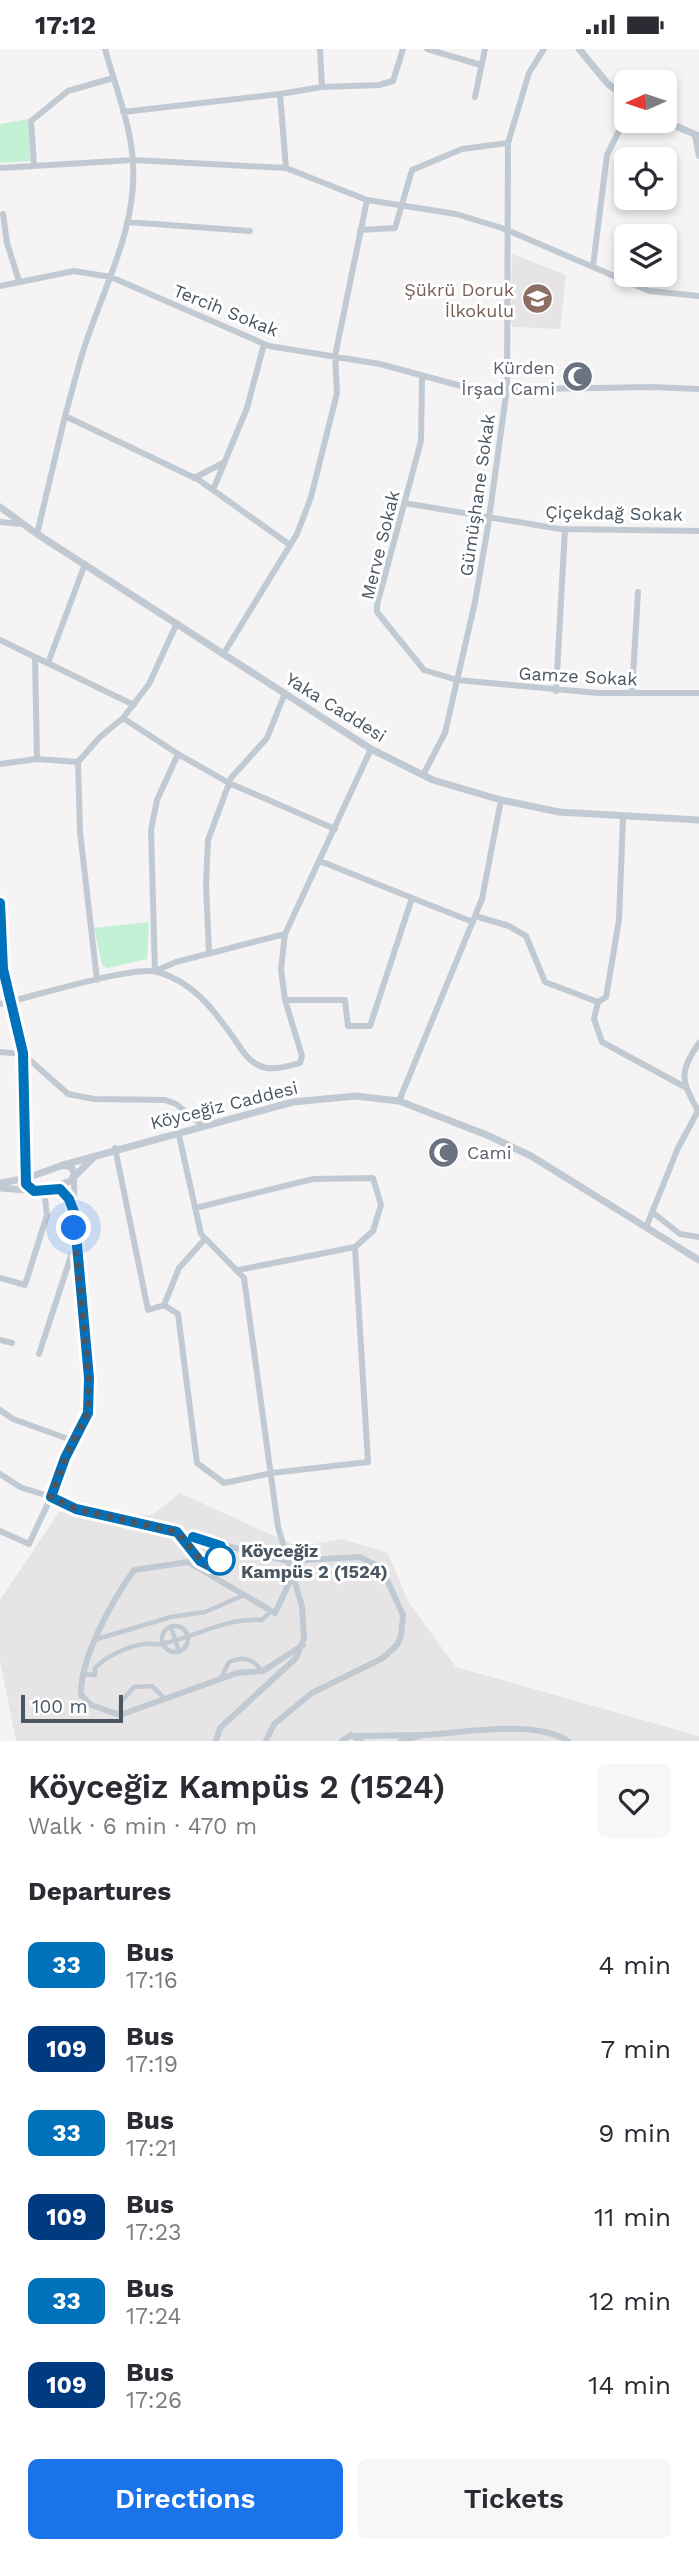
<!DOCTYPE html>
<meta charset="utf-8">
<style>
:root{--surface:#fff;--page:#f7f7f7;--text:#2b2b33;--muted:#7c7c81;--accent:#1a73e8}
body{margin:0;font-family:"Work Sans",sans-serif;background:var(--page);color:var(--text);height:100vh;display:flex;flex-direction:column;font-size:26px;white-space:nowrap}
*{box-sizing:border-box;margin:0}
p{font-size:23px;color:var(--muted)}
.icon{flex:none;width:38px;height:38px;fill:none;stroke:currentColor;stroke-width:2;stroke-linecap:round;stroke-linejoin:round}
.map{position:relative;height:1692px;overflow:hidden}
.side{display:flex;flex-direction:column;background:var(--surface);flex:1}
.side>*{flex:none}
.badge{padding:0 14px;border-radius:10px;font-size:24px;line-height:46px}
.needle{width:46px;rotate:267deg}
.controls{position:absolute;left:614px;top:21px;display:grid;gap:14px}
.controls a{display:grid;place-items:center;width:63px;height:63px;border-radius:10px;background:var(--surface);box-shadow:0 4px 10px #0003;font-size:35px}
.scale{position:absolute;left:21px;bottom:18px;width:102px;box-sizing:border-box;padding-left:7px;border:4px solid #4a5661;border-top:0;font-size:19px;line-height:24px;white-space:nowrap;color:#4a5661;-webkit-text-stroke:5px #fff;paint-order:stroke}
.you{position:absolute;width:35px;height:35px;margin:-18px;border:5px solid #fff;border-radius:50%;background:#1a73e8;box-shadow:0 0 0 10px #1a73e833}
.map>.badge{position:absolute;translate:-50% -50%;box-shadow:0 0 0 4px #fff}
h2{padding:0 28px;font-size:26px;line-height:63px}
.round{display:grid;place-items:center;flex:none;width:74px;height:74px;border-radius:10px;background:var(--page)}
.headline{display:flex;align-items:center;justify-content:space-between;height:119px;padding:0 28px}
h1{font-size:33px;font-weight:600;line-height:52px}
.cta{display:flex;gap:14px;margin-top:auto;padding:14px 28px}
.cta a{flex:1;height:80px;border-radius:10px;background:var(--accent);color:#fff;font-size:28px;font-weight:600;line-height:80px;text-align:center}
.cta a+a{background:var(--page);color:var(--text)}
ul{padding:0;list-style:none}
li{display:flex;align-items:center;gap:21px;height:84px;padding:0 28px}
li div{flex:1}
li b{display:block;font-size:26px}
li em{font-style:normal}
li .badge{min-width:77px;font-weight:700;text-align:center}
.status{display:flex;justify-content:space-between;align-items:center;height:49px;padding:0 35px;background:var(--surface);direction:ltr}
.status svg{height:19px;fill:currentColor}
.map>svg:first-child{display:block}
.education{fill:#e6e4e5}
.green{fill:#c3f1d5}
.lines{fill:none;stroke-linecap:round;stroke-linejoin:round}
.pedestrian{stroke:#c1cad2;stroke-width:4.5}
.minor{stroke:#c1cad2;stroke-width:6}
.tertiary{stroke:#c1cad2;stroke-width:7}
.line-casing{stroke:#fff;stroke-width:16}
.line{stroke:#0072bc;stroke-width:10}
.walk{stroke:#4a5661;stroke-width:7;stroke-dasharray:0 12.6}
.stop-dot{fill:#fff;stroke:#0072bc;stroke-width:3.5}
.labels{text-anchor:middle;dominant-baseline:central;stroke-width:6;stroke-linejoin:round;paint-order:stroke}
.education-label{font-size:18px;fill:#785e54;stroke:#fff;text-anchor:end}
.street-label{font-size:18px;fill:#4a5661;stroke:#fff}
.worship-label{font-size:18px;fill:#5b616d;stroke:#fff;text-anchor:end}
.stop-label{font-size:18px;font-weight:bold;fill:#4a5661;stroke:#fff;text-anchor:start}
</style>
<div class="status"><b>17:12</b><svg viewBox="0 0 49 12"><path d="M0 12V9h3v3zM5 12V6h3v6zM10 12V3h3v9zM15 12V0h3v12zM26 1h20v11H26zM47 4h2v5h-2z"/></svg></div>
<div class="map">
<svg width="699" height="1692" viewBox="0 0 699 1692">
<rect width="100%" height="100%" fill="#f5f3f3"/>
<path class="education" d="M512,205l54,21 -6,54 -47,-2 -3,-5z
M180,1444l118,54 43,-8 46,13 22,51 47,64 243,69v5h-683l-16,-80v-61l59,-88 93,3z"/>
<path class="green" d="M29,70l1,42 -30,2v-39z
M149,873l-2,37 -40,9 -5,-3 -8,-37z"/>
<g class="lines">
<path class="pedestrian" d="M162 1590a13 13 0 1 1 26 0a13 13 0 1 1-26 0Z
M171,1578l8,25
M97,1590l74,-22 34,-5 39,-17
M82,1625l13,1v-7c11,-12 34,-22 49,-24 6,-1 11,1 16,0 35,-6 65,-27 102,-24l9,-9
M221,1629l8,-16c15,-6 23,-4 33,9
M120,1666l1,-13 13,-15 18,-1 13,13"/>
<path class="minor" d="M320,0l2,38
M427,0l54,16
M475,48l10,-48
M123,63l157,-18
M695,87l4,20
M34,116l-3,-44 37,-30 45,-13
M0,119l133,-8 153,8 81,32 89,14 46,14 147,63 50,5
M286,119l-6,-74 42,-7 57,-2 14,-4 10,-32
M3,165l4,29 12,38
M127,173l123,9
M360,181l35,-2 17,-58 50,-21 46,-6
M593,217l14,-111 19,-38
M0,237l74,-15 37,6 158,69 111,18 96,26 175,-3 48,2
M422,329l-1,63 -44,164v7l47,58 33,10 141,13h101
M65,367c8,-27 14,-56 24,-82 19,-55 48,-111 44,-171 -2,-38 -18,-77 -28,-114
M194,429l29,-15
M213,441l34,-82 17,-64
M404,454l156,26 139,2
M0,473l21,2
M37,485l28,-118 134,64 91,65
M0,591l35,17
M224,604l73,-119 14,-37 26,-104 -2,-37 32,-156
M48,614l37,-99
M556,642l9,-162
M632,644l6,-101
M123,669l26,-34 28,-61
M178,705l51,29 106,46
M37,710l-2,-102 99,48
M0,715l37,-5 41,3
M423,726l22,-42 30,-131 13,-76 19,-138 1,-245 21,-70 15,-24
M412,849l61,24
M0,853l3,67 20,85 4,124
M475,867l34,10 17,10 19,46 53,20 -4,17 8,23 83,45
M209,903l-3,-67 2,-45 23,-62 36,-40 18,-45
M97,931l-17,-148 -2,-70 22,-25 23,-19 55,36 -21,46 -6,30 4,141 21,-9 109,-28
M285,951h60l3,26h22l42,-128 -92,-37
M598,953l8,-5 13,-77 4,-102
M0,955c32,-7 133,-39 158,-32 35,10 55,37 75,65 7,10 14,23 25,28 13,7 29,1 42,-2l2,-7 -17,-56 -4,-31 4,-35 86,-185
M0,1003l23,2 45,40 26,5 71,1 11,4 26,21
M399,1052l83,-202 19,-99
M697,1060c-16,-29 -18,-38 2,-66
M178,1082l23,103 43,44 34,249 24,79 2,32 -8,20 -76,70 -4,13
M115,1099l33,162 16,-5 15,-37 26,-29
M74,1130l1,66 14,133 -1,35 -23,45 -14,39 25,11 211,53 73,-4 22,12 21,46 -2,21 -4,9 -14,13 -71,35 -38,31 -8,17
M55,1139l11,7 6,11
M195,1159l118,-29 60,-1 8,27 -8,26 -18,16 -117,23
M652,1163l28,22 19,3
M647,1176l31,-77 21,-39
M0,1229l25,7 22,-70 -3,-25
M164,1256l14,9 19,149 27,20 48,-10 96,-11 -13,-215
M0,1291l12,3
M39,1305l34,-104
M0,1361l13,9 61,22
M0,1425l20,13 31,10 -22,47 -29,-13
M179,1485l29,32 9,-3 5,-16 -4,-4
M293,1526l-18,38 -87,-51 -54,8c-22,31 -54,88 -53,125l10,10 29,10 117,-42 26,-2 40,-26
M423,1686c41,-2 110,-16 145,6
M355,1687l68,-1 -22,6
M342,1692l9,-6 10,6"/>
<path class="tertiary" d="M579,0l29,35 18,13
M664,72l35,15
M0,458l37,27 334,215 62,31 68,20 58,12 140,8
M63,1116l230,-63 63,-6 43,5 88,34 44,21 168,104
M75,1127l18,-18
M0,1134l27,-5 36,-13 8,2 4,6 -4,8 -32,10 -39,-3"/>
</g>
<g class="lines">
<defs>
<path id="line" d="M0,854l3,66 20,84 3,131 8,7 26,-2 9,10 5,13 15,166 -1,35 -23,45 -14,39 25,12 101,23 23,29 10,5c10,-3 15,-11 11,-20l-28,-9"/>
</defs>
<use href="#line" class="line-casing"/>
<use href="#line" class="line"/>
<path class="walk" d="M74,1179l15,150 -1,35 -23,45 -14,39 25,12 101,23 28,33 8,1 7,-6"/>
</g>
<defs>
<symbol id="school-disc" viewBox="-11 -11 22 22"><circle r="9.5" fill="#8d6e63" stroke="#fff"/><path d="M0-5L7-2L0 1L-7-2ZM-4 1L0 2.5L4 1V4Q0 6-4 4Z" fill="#fff"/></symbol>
<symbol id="mosque-disc" viewBox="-11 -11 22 22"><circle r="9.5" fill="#6b7280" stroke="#fff"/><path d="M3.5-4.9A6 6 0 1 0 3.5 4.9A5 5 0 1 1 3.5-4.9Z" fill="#fff"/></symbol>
</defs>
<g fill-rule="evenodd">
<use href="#school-disc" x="520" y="232" width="35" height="35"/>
<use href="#mosque-disc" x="560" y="310" width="35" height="35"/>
<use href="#mosque-disc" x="426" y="1086" width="35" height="35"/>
</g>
<circle class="stop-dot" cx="220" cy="1511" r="14"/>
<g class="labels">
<g class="education-label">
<text x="514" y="240">Şükrü Doruk<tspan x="514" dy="21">İlkokulu</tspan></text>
</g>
<g class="street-label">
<text transform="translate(226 261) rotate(22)">Tercih Sokak</text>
<text transform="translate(477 446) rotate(-82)">Gümüşhane Sokak</text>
<text transform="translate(614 464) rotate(1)">Çiçekdağ Sokak</text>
<text transform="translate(380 496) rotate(-76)">Merve Sokak</text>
<text transform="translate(578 627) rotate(3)">Gamze Sokak</text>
<text transform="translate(336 658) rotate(32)">Yaka Caddesi</text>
<text transform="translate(224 1056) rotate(-14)">Köyceğiz Caddesi</text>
</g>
<g class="worship-label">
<text x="555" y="318">Kürden<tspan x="555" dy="21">İrşad Cami</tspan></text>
<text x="467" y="1103" text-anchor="start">Cami</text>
</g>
<g class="stop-label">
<text x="241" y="1501">Köyceğiz<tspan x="241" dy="21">Kampüs 2 (1524)</tspan></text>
</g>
</g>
</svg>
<div class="controls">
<a><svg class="needle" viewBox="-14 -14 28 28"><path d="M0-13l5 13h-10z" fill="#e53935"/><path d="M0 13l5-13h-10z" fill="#7c7c81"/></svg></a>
<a><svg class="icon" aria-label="locate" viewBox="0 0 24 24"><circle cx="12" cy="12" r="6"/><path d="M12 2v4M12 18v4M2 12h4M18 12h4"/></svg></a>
<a><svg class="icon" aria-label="layers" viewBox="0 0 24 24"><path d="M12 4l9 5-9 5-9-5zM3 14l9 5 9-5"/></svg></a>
</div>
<div class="scale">100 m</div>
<div class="you" style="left:74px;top:1179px"></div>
</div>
<section class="side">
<div class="headline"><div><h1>Köyceğiz Kampüs 2 (1524)</h1><p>Walk · 6 min · 470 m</p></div><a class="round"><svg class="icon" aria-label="heart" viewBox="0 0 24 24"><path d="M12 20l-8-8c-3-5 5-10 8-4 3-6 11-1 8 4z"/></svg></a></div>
<h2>Departures</h2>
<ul>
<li><span class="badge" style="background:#0072bc;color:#fff">33</span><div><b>Bus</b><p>17:16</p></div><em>4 min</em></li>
<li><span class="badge" style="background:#003b80;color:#fff">109</span><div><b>Bus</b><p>17:19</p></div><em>7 min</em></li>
<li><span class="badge" style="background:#0072bc;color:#fff">33</span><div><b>Bus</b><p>17:21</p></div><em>9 min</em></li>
<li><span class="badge" style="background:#003b80;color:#fff">109</span><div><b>Bus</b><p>17:23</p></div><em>11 min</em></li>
<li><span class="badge" style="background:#0072bc;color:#fff">33</span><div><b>Bus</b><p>17:24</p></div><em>12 min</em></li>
<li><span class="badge" style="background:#003b80;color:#fff">109</span><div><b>Bus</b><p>17:26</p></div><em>14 min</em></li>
</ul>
<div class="cta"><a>Directions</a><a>Tickets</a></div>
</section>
